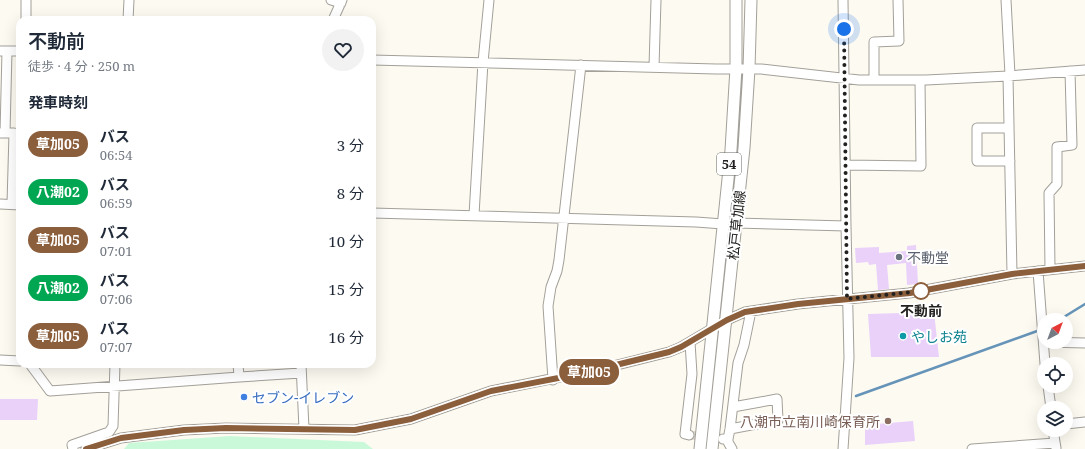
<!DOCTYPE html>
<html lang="ja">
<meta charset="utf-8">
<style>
:root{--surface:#fff;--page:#f2f2f3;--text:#1f2937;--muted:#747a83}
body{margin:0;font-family:"Noto Serif","Noto Sans JP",serif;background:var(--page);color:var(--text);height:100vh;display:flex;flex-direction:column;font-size:15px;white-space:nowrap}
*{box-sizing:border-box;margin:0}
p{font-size:13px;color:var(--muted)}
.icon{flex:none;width:22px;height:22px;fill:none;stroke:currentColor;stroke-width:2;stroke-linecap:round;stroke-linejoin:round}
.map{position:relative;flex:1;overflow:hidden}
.side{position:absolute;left:16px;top:16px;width:360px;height:352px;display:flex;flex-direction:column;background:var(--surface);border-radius:12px;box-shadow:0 4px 16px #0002}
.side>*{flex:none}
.badge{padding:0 8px;border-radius:13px;font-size:14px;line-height:26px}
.needle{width:26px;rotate:41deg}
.controls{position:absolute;left:1037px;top:313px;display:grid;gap:8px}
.controls a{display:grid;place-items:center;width:36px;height:36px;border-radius:50%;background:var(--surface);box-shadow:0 4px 16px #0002;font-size:20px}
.you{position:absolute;width:20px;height:20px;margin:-10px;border:3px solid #fff;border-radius:50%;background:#1a73e8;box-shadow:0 0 0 6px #1a73e833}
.map>.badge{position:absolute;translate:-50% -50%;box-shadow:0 0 0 2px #fff}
h2{padding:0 12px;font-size:15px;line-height:36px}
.round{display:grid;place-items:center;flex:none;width:42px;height:42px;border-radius:21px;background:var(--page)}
.overview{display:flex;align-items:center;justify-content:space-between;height:68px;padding:0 12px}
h1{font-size:19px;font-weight:600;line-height:30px}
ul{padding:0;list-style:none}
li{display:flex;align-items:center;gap:12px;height:48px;padding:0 12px}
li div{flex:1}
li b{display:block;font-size:15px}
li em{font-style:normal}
li .badge{min-width:44px;font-weight:700;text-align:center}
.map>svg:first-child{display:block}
.green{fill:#caf9da}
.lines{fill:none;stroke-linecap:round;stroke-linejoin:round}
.stream{stroke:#6694b8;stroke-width:2.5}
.building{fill:#e9d1fa}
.minor-tunnel{stroke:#dcd9d2;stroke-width:9;stroke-dasharray:9 4.5;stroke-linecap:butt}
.minor-casing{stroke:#a3a099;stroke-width:11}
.major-casing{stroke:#a3a099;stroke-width:13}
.minor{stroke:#fff;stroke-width:9}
.major{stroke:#fff;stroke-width:11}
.line-casing{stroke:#fff;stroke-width:9}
.line{stroke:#8b5e3c;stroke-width:6}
.walk{stroke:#23211f;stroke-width:4;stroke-dasharray:0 7.2}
.worship-dot{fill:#6b7280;stroke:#fff;stroke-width:1.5}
.stop-dot{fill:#fff;stroke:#8b5e3c;stroke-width:2}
.culture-dot{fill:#0f9aa8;stroke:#fff;stroke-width:1.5}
.shop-dot{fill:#3f7fe0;stroke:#fff;stroke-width:1.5}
.education-dot{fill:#8d6e63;stroke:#fff;stroke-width:1.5}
.labels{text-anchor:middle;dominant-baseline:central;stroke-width:4;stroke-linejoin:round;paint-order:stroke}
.shield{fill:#fff;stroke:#656462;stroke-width:1}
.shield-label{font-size:13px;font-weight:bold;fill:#23211f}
.street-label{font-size:14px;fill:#23211f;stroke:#fff}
.worship-label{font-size:14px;fill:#5b616d;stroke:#fff;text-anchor:start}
.stop-label{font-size:14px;font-weight:bold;fill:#23211f;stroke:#fff}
.culture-label{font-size:14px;fill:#0d838f;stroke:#fff;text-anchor:start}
.shop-label{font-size:14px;fill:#366cbe;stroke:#fff;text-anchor:start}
.education-label{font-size:14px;fill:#785e54;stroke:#fff;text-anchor:end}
</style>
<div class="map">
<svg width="1085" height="449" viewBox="0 0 1085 449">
<rect width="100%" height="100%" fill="#fdfaf2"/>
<path class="green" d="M230,436l134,6 9,7h-249l5,-6z"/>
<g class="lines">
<path class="stream" d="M1059,320l26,-16
M856,396l184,-66"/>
</g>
<path class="building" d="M916,245l2,39 -11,1 -1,-22 -19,2 2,24 -11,1 -2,-26 -7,1 -1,-3 -12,1 -1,-15 24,-1v6l28,-2v-5z
M934,312l5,45h-68l-3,-43z
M0,399h38l-1,21h-37z
M913,421l2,20 -50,4v-20z"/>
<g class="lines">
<path class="minor-tunnel" d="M689,435l31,3"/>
<defs>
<path id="minor" d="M331,0l10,3
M843,0l3,226 3,132 -6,91
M1006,0l4,75
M26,20v-20
M128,20l1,-20
M333,20l9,-20
M0,51h20
M372,60l344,9h45l98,11h67l82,-4 77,-6
M654,67l2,-67
M1008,76l4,198
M874,80v-38l25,-1 -1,-41
M1009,128h-32v33h33
M0,133h14l-2,71
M5,133l2,-82
M846,165l75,1 -1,-86
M0,204l20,1
M372,213l324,9 27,2
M474,215l9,-153 6,-62
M736,223l110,3
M1050,269l-1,-76 8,-9v-37l15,-2 -2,-74
M1038,271l7,93
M1045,342l40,1
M0,360l20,1
M30,364l20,27 189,-14 62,-4
M238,364l1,13
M301,364l3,65
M553,380l-5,-74 3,-19 6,-16 2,-11 22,-195
M1048,386l3,22
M1066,424l19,-2
M730,429l48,-9 -1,-21 -44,8
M1053,430l3,18
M689,435l-4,-1 7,-60 -2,-32
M723,439h5l2,-10 8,-66 6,-18 7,-34
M728,439v3l4,7
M73,449l-1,-4 37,-13 4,-6 2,-62
M86,449l35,-11 63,-8 42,-2 129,2 56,-11 80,-28 114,-23 64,-16 12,-5 46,-27 18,-8 53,-8 111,-11 103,-19 73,-8
M972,449l83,-6"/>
<path id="major" d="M700,449l31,-299 5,-82v-68
M712,449l32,-301 5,-79 2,-69"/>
</defs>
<use href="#minor" class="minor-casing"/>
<use href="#major" class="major-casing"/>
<use href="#minor" class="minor"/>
<use href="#major" class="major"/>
</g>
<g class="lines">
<defs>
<path id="line" d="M86,449l35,-11 63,-8 42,-2 129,2 56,-11 80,-28 88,-17 90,-22 12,-5 46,-27 18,-8 53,-8 112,-11 102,-19 73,-8"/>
</defs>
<use href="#line" class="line-casing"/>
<use href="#line" class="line"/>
<path class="walk" d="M844,29l3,270 74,-8"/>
</g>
<circle class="worship-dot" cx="899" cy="257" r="4"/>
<circle class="stop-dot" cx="921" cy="291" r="8"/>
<circle class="culture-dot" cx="903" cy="336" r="4"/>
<circle class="shop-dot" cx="244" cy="397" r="4"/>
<circle class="education-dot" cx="888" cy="421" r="4"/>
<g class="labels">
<rect class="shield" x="717" y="153" width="24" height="22" rx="3"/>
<g class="shield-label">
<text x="729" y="164">54</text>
</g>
<g class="street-label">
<text transform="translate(736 225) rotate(-84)">松戸草加線</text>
</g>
<g class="worship-label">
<text x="907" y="257">不動堂</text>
</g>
<g class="stop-label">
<text x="921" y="310">不動前</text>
</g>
<g class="culture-label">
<text x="911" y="336">やしお苑</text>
</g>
<g class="shop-label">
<text x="252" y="397">セブン-イレブン</text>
</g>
<g class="education-label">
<text x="880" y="421">八潮市立南川崎保育所</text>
</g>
</g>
</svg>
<div class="controls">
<a><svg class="needle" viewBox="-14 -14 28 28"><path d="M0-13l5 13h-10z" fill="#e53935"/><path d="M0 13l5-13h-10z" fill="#747a83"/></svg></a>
<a><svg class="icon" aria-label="locate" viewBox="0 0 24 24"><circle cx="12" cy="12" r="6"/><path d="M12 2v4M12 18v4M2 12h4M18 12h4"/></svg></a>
<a><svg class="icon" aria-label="layers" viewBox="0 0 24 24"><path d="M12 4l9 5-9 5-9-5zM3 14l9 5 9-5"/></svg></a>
</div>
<div class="you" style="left:844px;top:29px"></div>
<b class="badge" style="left:589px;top:372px;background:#8b5e3c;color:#fff">草加05</b>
<section class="side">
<div class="overview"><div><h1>不動前</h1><p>徒歩 · 4 分 · 250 m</p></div><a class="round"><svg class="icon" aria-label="heart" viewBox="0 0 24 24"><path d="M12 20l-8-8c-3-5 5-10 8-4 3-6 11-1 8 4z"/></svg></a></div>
<h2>発車時刻</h2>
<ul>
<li><span class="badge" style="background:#8b5e3c;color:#fff">草加05</span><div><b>バス</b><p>06:54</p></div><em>3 分</em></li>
<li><span class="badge" style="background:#00a651;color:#fff">八潮02</span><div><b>バス</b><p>06:59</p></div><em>8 分</em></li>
<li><span class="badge" style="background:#8b5e3c;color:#fff">草加05</span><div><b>バス</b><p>07:01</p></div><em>10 分</em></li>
<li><span class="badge" style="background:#00a651;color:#fff">八潮02</span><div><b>バス</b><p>07:06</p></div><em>15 分</em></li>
<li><span class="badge" style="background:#8b5e3c;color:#fff">草加05</span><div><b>バス</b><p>07:07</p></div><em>16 分</em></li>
</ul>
</section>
</div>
